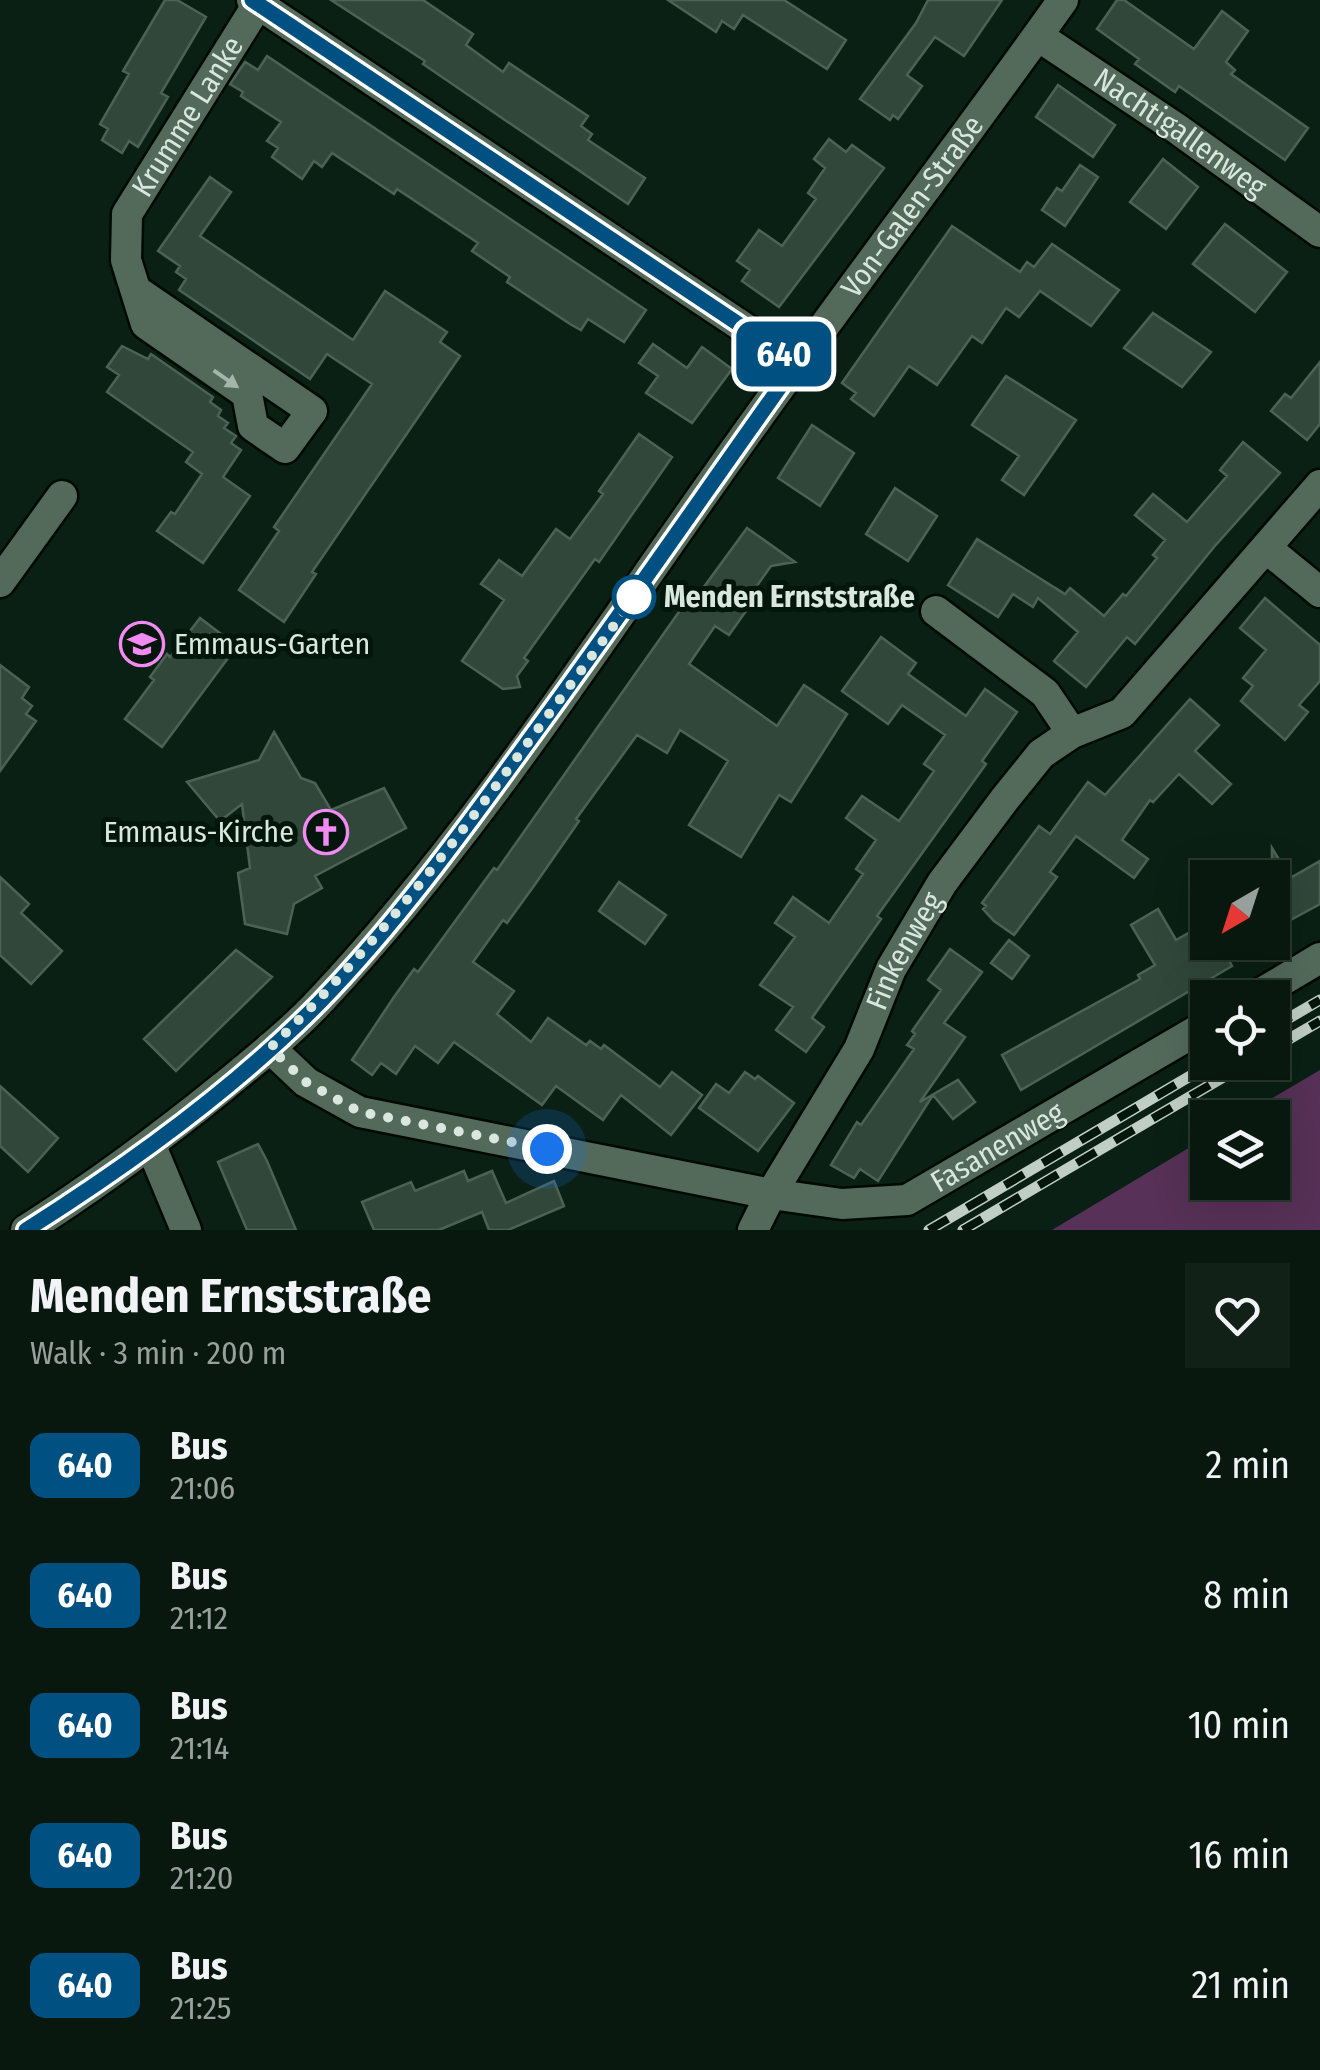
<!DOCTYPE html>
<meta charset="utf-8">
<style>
:root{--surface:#08180f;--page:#112118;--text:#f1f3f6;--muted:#98a09e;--line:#29372f}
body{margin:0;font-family:"Fira Sans Condensed",sans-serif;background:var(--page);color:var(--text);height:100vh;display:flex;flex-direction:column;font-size:38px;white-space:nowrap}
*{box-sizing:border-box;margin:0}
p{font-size:32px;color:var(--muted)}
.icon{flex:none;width:55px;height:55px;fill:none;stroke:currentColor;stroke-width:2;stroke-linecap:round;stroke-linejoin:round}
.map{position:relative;height:1230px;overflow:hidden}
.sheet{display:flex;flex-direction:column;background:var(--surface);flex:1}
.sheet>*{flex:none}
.badge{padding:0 20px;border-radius:15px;font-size:35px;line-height:65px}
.needle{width:65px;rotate:219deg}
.fabs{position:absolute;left:1190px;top:860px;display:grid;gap:20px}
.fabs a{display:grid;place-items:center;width:100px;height:100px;border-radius:0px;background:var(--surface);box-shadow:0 10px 40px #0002,0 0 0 2px var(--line);font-size:50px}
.you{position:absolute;width:50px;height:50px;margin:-25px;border:8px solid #fff;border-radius:50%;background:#1a73e8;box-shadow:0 0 0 15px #1a73e833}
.map>.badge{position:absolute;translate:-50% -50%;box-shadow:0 0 0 5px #fff}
.round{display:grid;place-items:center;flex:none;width:105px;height:105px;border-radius:0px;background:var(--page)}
.summary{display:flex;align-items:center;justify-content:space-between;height:170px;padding:0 30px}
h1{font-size:48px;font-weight:700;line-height:75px}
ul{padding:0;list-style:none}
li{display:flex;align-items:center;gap:30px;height:130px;padding:0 30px}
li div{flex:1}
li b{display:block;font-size:38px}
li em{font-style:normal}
li .badge{min-width:110px;font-weight:700;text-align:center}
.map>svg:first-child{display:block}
.green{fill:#573157}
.building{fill:#31473a;stroke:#4b6254;stroke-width:2.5}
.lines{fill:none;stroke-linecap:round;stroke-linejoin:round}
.minor-casing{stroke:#000902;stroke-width:35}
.minor{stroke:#536a5b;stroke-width:30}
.rail-casing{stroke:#c0cec5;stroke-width:11}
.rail{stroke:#03160b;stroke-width:8;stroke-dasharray:22;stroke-linecap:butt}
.oneway{fill:#a4b5aa}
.line-casing{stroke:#fff;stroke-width:22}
.line{stroke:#005081;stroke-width:15}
.walk{stroke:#dae7df;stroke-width:10;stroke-dasharray:0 18}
.stop-dot{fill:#fff;stroke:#005081;stroke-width:5}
.labels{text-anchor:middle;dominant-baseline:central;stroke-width:10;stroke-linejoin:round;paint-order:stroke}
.street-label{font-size:30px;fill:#dae7df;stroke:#03160b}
.stop-label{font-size:30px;font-weight:bold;fill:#dae7df;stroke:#03160b;text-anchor:start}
.poi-label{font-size:30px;fill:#dae7df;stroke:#03160b;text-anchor:start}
</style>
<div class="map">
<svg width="1320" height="1230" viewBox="0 0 1320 1230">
<rect width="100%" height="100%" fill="#0a2014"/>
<path class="green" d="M1320,1070v160h-268l155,-93 1,45h64v-64l-32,-1z"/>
<path class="building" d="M165,0h12l29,17 -45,76 7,4 -30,50 -9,-6 -7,12 -20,-13 6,-11 -8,-5 29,-50 -6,-3z
M331,0h92l50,34 -7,11 37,27 6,-9 79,53 -7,10 11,8 -4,6 57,38 -17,26 -205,-140 2,-3z
M668,0h116l62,40 -19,29 -84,-54 -9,14 -12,-8 -6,11z
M928,0h74l-38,56 -29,-19 -28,38 15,11 -24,33 -5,-4 -3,5 -30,-21 56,-76z
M1117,0h7l70,49 28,-38 26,20 -22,31 9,8 -4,4 77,54 -23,32 -106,-74 -4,6 -40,-28 4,-5 -42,-30z
M267,56l379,254 -22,32 -36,-23 -7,11 -11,-6 -63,-42 3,-5 -38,-26 6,-8 -81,-54 -3,5 -62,-41 -10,14 -8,-6 -12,18 -30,-22 6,-9 -11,-7 14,-19 -40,-26 2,-4 -13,-8 15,-22 13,8z
M1058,85l57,40 -22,32 -57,-40z
M829,139l17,13 6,-7 32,23 -105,139 -37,-26 8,-11 -13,-9 22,-31 23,16 34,-47 -8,-6 17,-25 -11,-9z
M1163,159l35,28 -32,42 -36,-27z
M1080,165l18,12 -33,49 -23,-16 15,-22 5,3z
M210,177l21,15 -31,44 153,104 32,-49 62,41 -7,10 20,14 -148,216 4,2 -32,48 -45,-32 40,-59 -5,-4 98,-143 -45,-30 -17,25 -131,-89 7,-11 -10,-7 4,-6 -22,-15z
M1225,224l62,48 -32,40 -62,-48z
M952,226l68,46 7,-10 7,5 18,-23 67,46 -28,36 -51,-35 -21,26 -13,-9 -24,35 -10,-7 -35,49 -28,-19 -35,50 -23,-17 5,-6 -14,-10z
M1153,313l58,39 -29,35 -58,-39z
M653,344l34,24 15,-21 30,22 -40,54 -46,-30 12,-17 -19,-13z
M122,346l26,13 3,-5 62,43 -3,5 11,8 -3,6 10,7 -4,5 12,8 -5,7 10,7 -18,27 27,19 -47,67 -46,-32 14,-19 4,2 27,-40 -16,-12 7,-10 -86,-60 12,-17 -12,-8z
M1320,362v62l-13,16 -36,-29 14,-17 6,4z
M1006,376l70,44 -52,75 -22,-15 17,-24 -47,-31z
M812,425l42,28 -34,53 -42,-28z
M639,434l33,23 -73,105 -4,-3 -71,99 4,3 -11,15 3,11 -17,2 -41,-28 42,-61 -23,-16 18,-24 23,16 34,-47 14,10 33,-45 -4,-3z
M1243,442l37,31 -66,74 -79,97 -8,-7 -41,50 -32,-26 24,-29 -40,-34 -5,9 -20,-13 -15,23 -50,-32 29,-46 88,55 5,-6 34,28 19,-22 3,2 31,-38 -4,-3 12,-15 -30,-25 18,-21 34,28 40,-46 -7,-6z
M895,488l42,28 -29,45 -42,-27z
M747,528l48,34 -24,4 -20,28 5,3 -27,38 -14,-9 -26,38 88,62 27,-41 43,29 -56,88 -12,-7 -38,62 -52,-32 39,-64 -48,-31 -13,23 -30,-18 -61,84 3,2 -43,62 -29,40 -4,-3 -30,42 41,29 -17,23 34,28 17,-24 38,27 4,-4 11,8 3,-4 56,42 12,-15 30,23 -31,40 -50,-40 -18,25 -47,-34 -14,19 -88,-63 -16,21 -23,-17 -19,28 -15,-11 -9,12 -20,-15 42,-63 20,-28 4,3 76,-104 3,2 196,-278 5,3z
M1265,598l55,47v36l-21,24 9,7 -23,28 -44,-39 12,-15 -10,-8 23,-28 -26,-22z
M200,618l37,28 -75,101 -37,-28 29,-39 -4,-3 17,-23 3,3z
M881,637l35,26 -8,11 58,42 19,-27 32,23 -35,49 4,3 -109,152 4,3 -69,99 12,9 -18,25 -30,-22 17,-23 -33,-22 35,-48 -20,-14 18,-26 36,26 34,-49 -7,-5 20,-29 -30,-22 16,-22 37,25 35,-50 -10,-7 21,-29 -43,-30 -14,19 -46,-33z
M0,665l29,22 -7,11 10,8 -6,8 10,7 -36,50z
M1190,699l29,26 -24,26 36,33 -19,20 -33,-30 -26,28 -3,-2 -28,40 26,19 -14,19 -58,-42 -26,36 7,5 -43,58 -20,-14 -11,-12 3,-3 -4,-3 57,-77 11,8 38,-52 17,13z
M274,732l27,46 14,5 16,27 53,-22 22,40 -91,48 7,12 -28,16 -7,30 -42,-10 -7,-51 12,-5 -8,-64 -22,17 -33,-39 72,-22z
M1272,848l18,30 30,-17v43l-48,26z
M0,877l29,27 -8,9 41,38 -31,33 -31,-29z
M619,882l47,33 -21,29 -46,-33z
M1158,909l18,31 32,-18v20h11l13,24 -211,124 -19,-35 138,-76 -2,-4 17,-10 -24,-40z
M1009,940l20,16 -17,23 -21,-16z
M950,949l32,23 -38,51 21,14 -45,65 38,-22 17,22 -22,17 -20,-24 -55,86 -18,-12 -6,9 -23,-13 26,-43 4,3 53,-76 -7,-4 8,-11 -3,-3 29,-41 -13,-10z
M236,950l36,27 -96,94 -32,-32z
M745,1072l10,7 3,-3 36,27 -36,48 -59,-43 17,-24 13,9z
M0,1086l58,52 -30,34 -28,-26z
M258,1144l9,17 29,69h-49l-29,-68z
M464,1171l4,10 24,-10 14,32 48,-22 10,25 -56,24h-19l-7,-18 -43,18h-65l-12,-28 49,-20 4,9z"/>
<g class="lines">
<defs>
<g id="minor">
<path d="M252,0l545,363"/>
<path id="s1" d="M1038,36l138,92 144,104"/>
<path id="s2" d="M137,291l175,120 -27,37 -32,-22 -6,-32 -101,-70 -20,-64 1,-46 131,-210"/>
<path d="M1266,548l54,44"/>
<path d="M0,582l62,-86"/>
<path d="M936,611l109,82 27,40"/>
<path d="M1253,998l67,-40"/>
<path id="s3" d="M270,1048l36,34 54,30 411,82 71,10 65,-4 301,-176"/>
<path d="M151,1146l35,84"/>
<path id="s4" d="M26,1230c69,-44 134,-92 197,-143 34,-28 68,-55 98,-87 156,-166 279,-361 411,-546 108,-153 222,-301 331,-454"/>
<path id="s5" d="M753,1230l18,-36 88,-145 32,-80 51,-86 62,-83 37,-46 31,-21 50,-20 198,-228"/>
</g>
</defs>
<use href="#minor" class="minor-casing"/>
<use href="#minor" class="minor"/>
<defs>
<path id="rail" d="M1272,1028l48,-28
M1272,1049l48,-28
M929,1230l285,-168
M963,1230l286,-168"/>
</defs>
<use href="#rail" class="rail-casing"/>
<use href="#rail" class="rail"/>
</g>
<defs><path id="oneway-solid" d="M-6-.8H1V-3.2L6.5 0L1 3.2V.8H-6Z" transform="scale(2.5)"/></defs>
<use class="oneway" href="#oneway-solid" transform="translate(226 379) rotate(35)"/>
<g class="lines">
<defs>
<path id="line" d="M26,1230c103,-65 206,-139 292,-226 79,-81 146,-174 212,-265 91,-124 178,-251 267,-376l-545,-363"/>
</defs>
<use href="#line" class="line-casing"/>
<use href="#line" class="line"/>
<path class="walk" d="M547,1149l-187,-37 -54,-30 -36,-34c100,-95 184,-204 265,-315 33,-45 67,-90 99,-136"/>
</g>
<defs>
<symbol id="school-ring" viewBox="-11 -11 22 22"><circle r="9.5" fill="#03160b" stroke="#f28af3" stroke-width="1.5"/><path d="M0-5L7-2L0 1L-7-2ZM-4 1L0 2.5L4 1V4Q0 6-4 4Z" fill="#f28af3"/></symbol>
<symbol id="church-ring" viewBox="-11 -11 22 22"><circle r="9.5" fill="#03160b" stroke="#f28af3" stroke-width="1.5"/><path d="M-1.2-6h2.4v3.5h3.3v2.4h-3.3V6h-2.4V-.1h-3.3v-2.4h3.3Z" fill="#f28af3"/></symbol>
</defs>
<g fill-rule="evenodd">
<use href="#school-ring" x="117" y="619" width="50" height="50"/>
<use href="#church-ring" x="301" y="807" width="50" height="50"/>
</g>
<circle class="stop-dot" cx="634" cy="597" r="20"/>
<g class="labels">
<g class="street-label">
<text stroke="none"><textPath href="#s2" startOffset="680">Krumme Lanke</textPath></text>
<text stroke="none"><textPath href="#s1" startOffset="172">Nachtigallenweg</textPath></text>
<text stroke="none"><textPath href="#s4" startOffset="1365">Von-Galen-Straße</textPath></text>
<text stroke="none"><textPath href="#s5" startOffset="318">Finkenweg</textPath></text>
<text stroke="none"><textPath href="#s3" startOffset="772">Fasanenweg</textPath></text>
</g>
<g class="stop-label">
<text x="664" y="597">Menden Ernststraße</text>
</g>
<g class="poi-label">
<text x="174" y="644">Emmaus-Garten</text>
<text x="294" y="832" text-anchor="end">Emmaus-Kirche</text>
</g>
</g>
</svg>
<div class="fabs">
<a><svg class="needle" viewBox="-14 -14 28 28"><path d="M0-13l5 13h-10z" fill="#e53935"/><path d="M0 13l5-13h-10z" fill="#98a09e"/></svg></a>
<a><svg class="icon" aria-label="locate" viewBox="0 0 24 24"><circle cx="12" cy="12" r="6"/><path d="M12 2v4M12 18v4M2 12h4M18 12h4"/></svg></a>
<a><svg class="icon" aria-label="layers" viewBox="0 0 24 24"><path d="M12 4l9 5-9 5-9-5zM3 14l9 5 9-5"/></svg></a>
</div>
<div class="you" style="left:547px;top:1149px"></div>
<b class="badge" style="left:784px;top:354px;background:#005081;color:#fff">640</b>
</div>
<section class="sheet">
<div class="summary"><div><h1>Menden Ernststraße</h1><p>Walk · 3 min · 200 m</p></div><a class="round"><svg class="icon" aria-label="heart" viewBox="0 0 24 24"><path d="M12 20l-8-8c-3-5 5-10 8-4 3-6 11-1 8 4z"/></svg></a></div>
<ul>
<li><span class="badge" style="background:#005081;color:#fff">640</span><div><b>Bus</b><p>21:06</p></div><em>2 min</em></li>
<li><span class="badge" style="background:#005081;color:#fff">640</span><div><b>Bus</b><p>21:12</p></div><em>8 min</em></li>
<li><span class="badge" style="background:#005081;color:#fff">640</span><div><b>Bus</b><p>21:14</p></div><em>10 min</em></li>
<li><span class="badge" style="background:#005081;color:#fff">640</span><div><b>Bus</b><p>21:20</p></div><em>16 min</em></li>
<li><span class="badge" style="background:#005081;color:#fff">640</span><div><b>Bus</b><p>21:25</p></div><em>21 min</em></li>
</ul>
</section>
